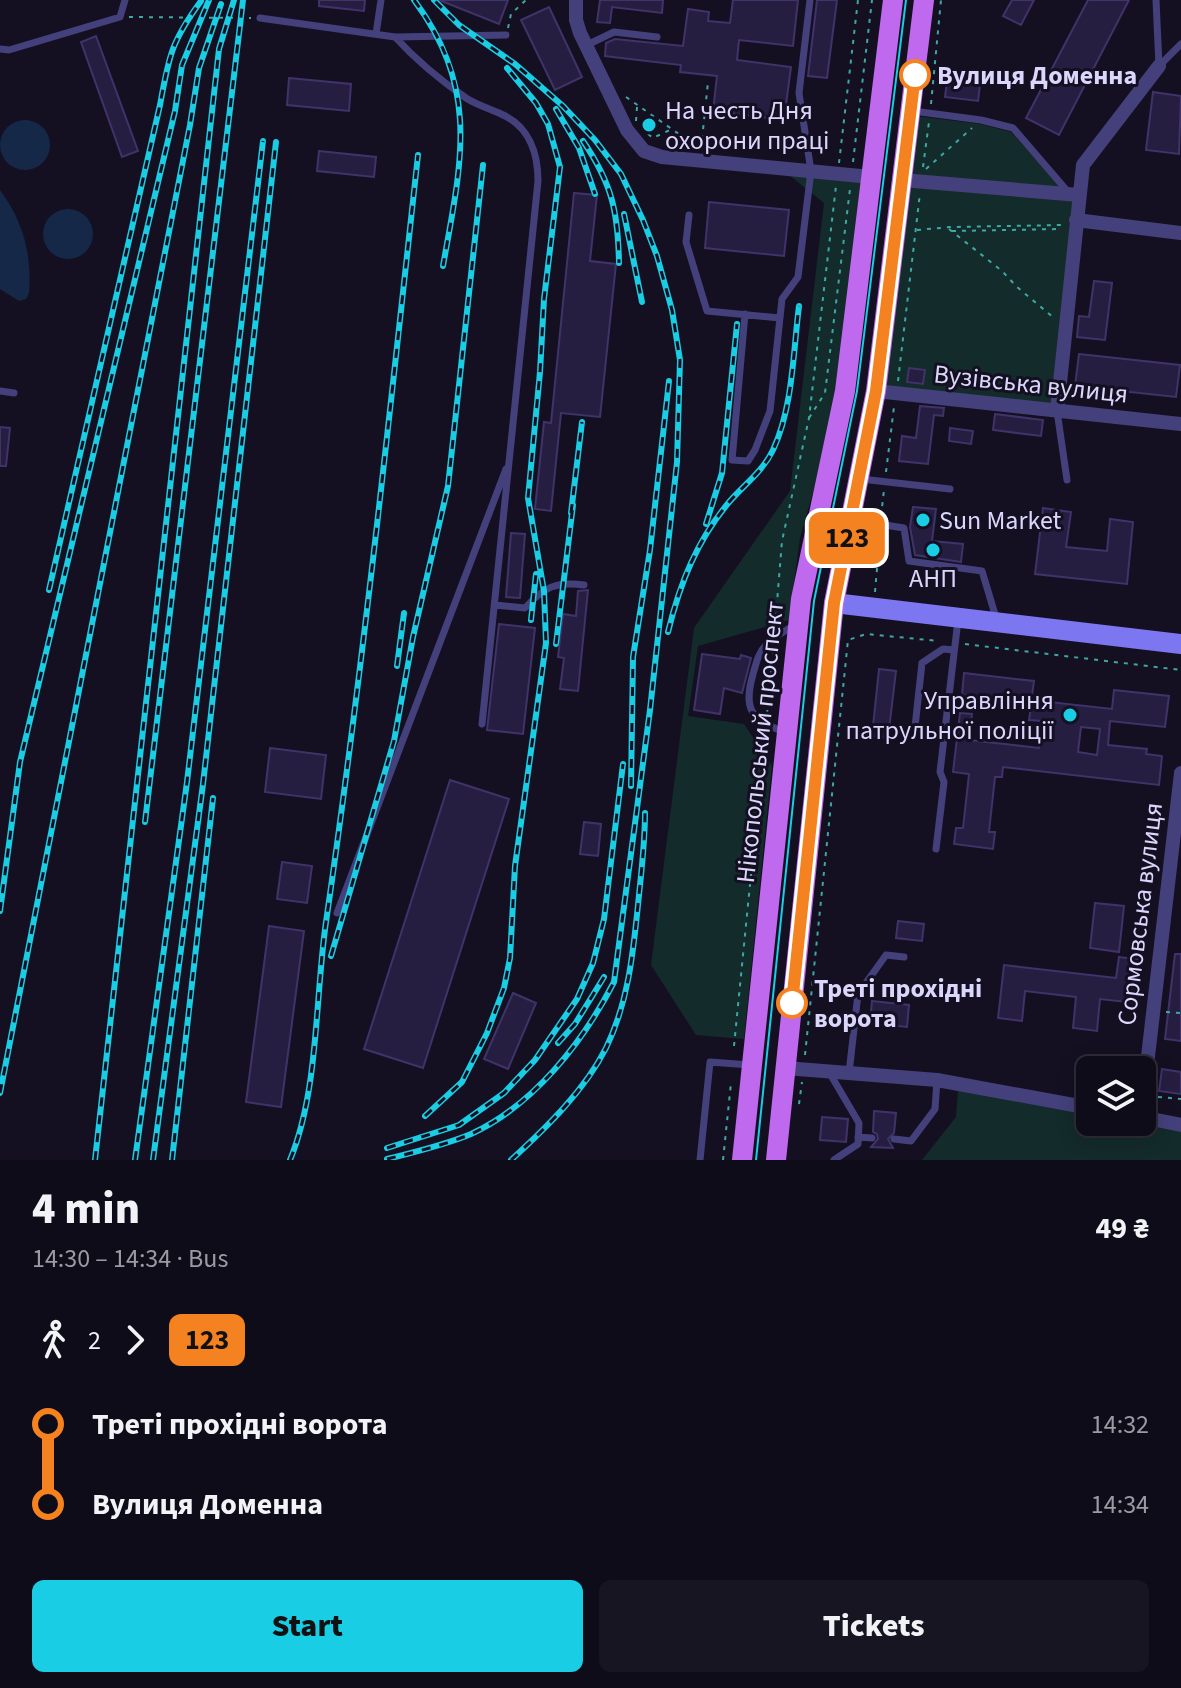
<!DOCTYPE html>
<meta charset="utf-8">
<style>
:root{--surface:#0f0c1a;--page:#181523;--text:#f1f3f6;--muted:#9b9ba2;--line:#2f2c39;--accent:#19cde4}
body{margin:0;font-family:"Source Sans 3",sans-serif;background:var(--page);color:var(--text);height:100vh;display:flex;flex-direction:column;font-size:30px;white-space:nowrap}
*{box-sizing:border-box;margin:0}
p{font-size:26px;color:var(--muted)}
.icon{flex:none;width:44px;height:44px;fill:none;stroke:currentColor;stroke-width:2;stroke-linecap:round;stroke-linejoin:round}
.map{position:relative;height:1160px;overflow:hidden}
.drawer{display:flex;flex-direction:column;background:var(--surface);flex:1}
.drawer>*{flex:none}
.badge{padding:0 16px;border-radius:12px;font-size:28px;line-height:52px}
.tools{position:absolute;left:1076px;top:1056px;display:grid;gap:16px}
.tools a{display:grid;place-items:center;width:80px;height:80px;border-radius:12px;background:var(--surface);box-shadow:0 4px 20px #0003,0 0 0 2px var(--line);font-size:40px}
.map>.badge{position:absolute;translate:-50% -50%;box-shadow:0 0 0 4px #fff}
.legs{display:flex;align-items:center;gap:12px;height:88px;padding:0 32px;font-size:26px}
.legs p{margin-inline-start:auto}
.summary{display:flex;align-items:center;justify-content:space-between;height:136px;padding:0 32px}
h1{font-size:44px;font-weight:800;line-height:60px}
.primary-button{display:flex;gap:16px;margin-top:auto;padding:16px 32px}
.primary-button a{flex:1;height:92px;border-radius:12px;background:var(--accent);color:#111;font-size:32px;font-weight:800;line-height:92px;text-align:center}
.primary-button a+a{background:var(--page);color:var(--text)}
ul{padding:0 32px;list-style:none}
li{display:flex;align-items:center;gap:28px;height:80px;font-size:30px}
li i{display:grid;place-items:center;width:12px;height:100%;margin:0 10px;background:currentColor}
li i::after{content:'';width:20px;height:20px;margin:-10px;border:6px solid;border-radius:50%;background:var(--surface)}
li p{margin-inline-start:auto}
li:first-child i{background:linear-gradient(#0000 50%,currentColor 0)}
li:last-child i{background:linear-gradient(currentColor 50%,#0000 0)}
.map>svg:first-child{display:block}
.green{fill:#142b2b}
.water{fill:#152847}
.building{fill:#261e41;stroke:#3f336a;stroke-width:2;fill-rule:evenodd}
.lines{fill:none;stroke-linecap:round;stroke-linejoin:round}
.path{stroke:#3ca9a4;stroke-width:2;stroke-dasharray:4 6;stroke-linecap:butt}
.service{stroke:#44407c;stroke-width:7}
.minor{stroke:#44407c;stroke-width:14}
.secondary{stroke:#7c77f0;stroke-width:20}
.primary{stroke:#bf69ef;stroke-width:20}
.tram{stroke:#19cde4;stroke-width:2}
.rail-casing{stroke:#19cde4;stroke-width:6}
.rail{stroke:#141022;stroke-width:3;stroke-dasharray:9;stroke-linecap:butt}
.line-1-casing{stroke:#fff;stroke-width:18}
.line-1{stroke:#f58220;stroke-width:12}
.stop-1-dot{fill:#fff;stroke:#f58220;stroke-width:4}
.poi-dot{fill:#19cde4;stroke:#141022;stroke-width:3}
.labels{text-anchor:middle;dominant-baseline:central;stroke-width:6;stroke-linejoin:round;paint-order:stroke}
.stop-label{font-size:26px;font-weight:bold;fill:#dbd6fb;stroke:#141022;text-anchor:start}
.poi-label{font-size:26px;fill:#dbd6fb;stroke:#141022;text-anchor:start}
.street-label{font-size:26px;fill:#dbd6fb;stroke:#141022}
</style>
<div class="map">
<svg width="1181" height="1160" viewBox="0 0 1181 1160">
<rect width="100%" height="100%" fill="#141022"/>
<path class="green" d="M916,116l64,8 31,8 63,70 -21,204 -172,-18z
M789,175l78,8 -25,206 -42,149 -11,82 -91,26 -10,70 56,8 28,42 -28,273 -48,-4 -45,-70 43,-337 96,-137 34,-288z
M958,1089l132,24v9h48l43,8v30h-259l34,-43z"/>
<path class="water" d="M0 145a25 25 0 1 1 50 0a25 25 0 1 1-50 0Z
M0,190c23,31 32,64 29,103l-3,6 -7,2 -19,-12z
M43 234a25 25 0 1 1 50 0a25 25 0 1 1-50 0Z"/>
<path class="building" d="M319,0h46l-1,11 -45,-5z
M439,0h69l-9,24z
M600,0h63l-1,13 -50,-6 -2,16 -13,-1z
M733,0h65l-5,46 -54,-6 -2,20 54,7 -7,53 -71,-9 4,-35 -37,-4 1,-7 -76,-9 1,-13 9,-4 68,7 5,-37 21,3 -1,9 22,2z
M817,0h20l-10,78 -19,-2z
M1012,0h22l-13,25 -18,-9z
M1088,0h41l-70,135 -33,-17z
M549,7l33,70 -27,13 -34,-70z
M96,36l42,115 -16,6 -41,-115z
M948,73l33,4 -3,24 -33,-4z
M289,78l62,6 -2,27 -62,-6z
M1153,92l28,4 -2,58 -33,-4z
M319,151l57,6 -2,20 -57,-6z
M574,193l23,2 -7,66 26,3 -16,153 -39,-4 -10,98 -16,-2 9,-87 7,1z
M709,202l80,8 -5,46 -79,-8z
M1094,281l18,2 -7,57 -28,-3 2,-21 10,1z
M1079,354l101,11 -4,32 -101,-11z
M909,368l16,2 -2,14 -16,-2z
M920,406l24,2 -1,8 -9,-1 -6,49 -29,-3 3,-25 14,2z
M995,414l48,6 -2,16 -48,-6z
M0,427l10,1 -4,38h-6z
M950,428l23,3 -2,13 -22,-3z
M913,507l23,2 -4,32 31,3 -2,18 -46,-7 -5,-28z
M1043,508l28,4 -5,35 41,4 3,-32 23,3 -6,62 -92,-10z
M511,533l14,1 -5,64 -14,-1z
M588,590l-10,101 -18,-2 4,-31 -6,-1 5,-43 13,2 2,-25z
M499,624l36,4 -12,106 -36,-4z
M702,654l38,5 1,-4 10,3 -9,35 -18,-5 -4,26 -26,-4z
M879,669l17,2 -8,67 -16,-2z
M964,673l70,8 -3,22 -69,-8z
M1114,690l55,6 -4,31 -55,-6 -2,24 39,4 -1,5 16,2 -3,29 -156,-18 -1,10h-7l-6,55h6l-2,17 -39,-5 2,-16h7l6,-54 -16,-2 7,-59 12,1 -3,26 70,8 3,-27 -13,-1 3,-20 80,9zM1081,727l19,2 -3,26 -19,-3z
M270,748l56,7 -5,44 -56,-7z
M450,780l59,19 -86,269 -59,-19z
M584,822l17,2 -3,32 -18,-2z
M282,862l30,4 -5,37 -30,-4z
M1095,903l29,3 -5,46 -29,-4z
M898,921l26,3 -2,17 -26,-3z
M269,926l35,5 -23,176 -35,-5z
M1175,954h6v87l-16,-2z
M1119,957l22,3 -5,43 -36,-4 -3,32 -24,-3 3,-31 -51,-6 -3,30 -24,-3 6,-53 112,13z
M513,993l23,10 -28,66 -24,-10z
M872,1001l37,4 -2,22 -37,-4z
M1162,1069l19,3v22l-22,-3z
M874,1111l22,2 -2,20 -6,6 5,9 -22,-1 7,-8 -1,-5 -4,-2z
M822,1117l26,2 -2,23 -26,-2z"/>
<g class="lines">
<path class="path" d="M129,17l122,1
M508,28l3,-14 15,-14
M626,97l70,49
M931,104l10,-104
M636,121l1,-14
M648,134l5,4 17,-8
M701,149l7,-67
M853,162l19,-162
M839,163l19,-163
M923,167l6,-45
M926,169l46,-41
M949,229l53,42 15,16 37,31
M917,230l34,-3 111,-2
M952,231l110,-2
M898,381l22,-188
M809,418l16,-25 25,-204
M886,472l8,-65
M881,516l3,-26
M875,592l5,-58
M775,627l7,-86 27,-123 27,-232
M965,644l216,26
M767,714l6,-61
M1166,1012l15,1
M734,1046l31,-313
M805,1055l43,-415 18,-6 73,7
M1158,1097l23,2
M799,1104l3,-22
M723,1160l8,-77"/>
<path class="service" d="M1156,0l3,66
M260,18l135,19 111,-2
M376,34l5,-34
M395,37c21,23 45,43 71,61 11,7 24,11 35,16 28,12 37,39 37,67l-56,543
M587,45l27,-13 43,5
M0,49l9,1 111,-33 5,-17
M1159,66l22,-22
M913,111l68,9 32,8 56,65
M689,215l-3,27 21,69 73,7
M745,314l-13,146 16,1 7,-11 15,-39 12,-112 16,-22 13,-106 -12,-78 11,-93
M0,391l14,2
M1057,411l10,69
M861,479l89,10
M853,520l51,8 5,33 73,10 15,50
M495,605l30,3c19,-21 31,-27 59,-23
M784,732c-33,-13 -41,-22 -31,-58 3,-10 5,-21 13,-29 7,-8 18,-13 27,-19
M914,736l8,-73 21,-14 11,1
M936,849l8,-67 -4,-10 18,-152
M337,913l169,-444
M829,1072l30,51 -1,21 -24,16
M849,1073l9,-79 28,-39 18,2
M858,1137l14,1
M894,1139l17,2 24,-32 2,-29
M700,1160l10,-98 40,3"/>
<path class="minor" d="M576,0v20l4,13 47,97 17,21 18,6 209,20
M902,180l177,15
M1076,220l105,13
M876,391l305,33
M1057,411l26,-246 76,-99
M785,1068l152,12 153,28
M1142,1108l39,-335
M1142,1117l39,8"/>
<path class="secondary" d="M834,603l347,41"/>
<path class="primary" d="M742,1160l59,-561 44,-208 48,-391
M776,1160l58,-557 42,-212 48,-391"/>
<path class="tram" d="M756,1160l58,-559 43,-210 49,-391"/>
<defs>
<path id="rail" d="M414,0c67,90 47,164 29,266
M556,109l23,39 16,46
M583,141c29,43 35,70 36,122
M624,214l18,88
M571,513l11,-91
M706,524l16,-51 15,-149
M49,590l111,-485c9,-49 11,-63 41,-104
M531,620l5,-46
M668,632c12,-49 29,-92 62,-131 15,-17 33,-30 43,-51 20,-43 20,-97 26,-144
M556,644l17,-139
M397,666l7,-53
M631,786l2,-129 17,-107 19,-169
M145,822l98,-822
M0,911l20,-149 155,-651 7,-46 27,-65
M331,956l63,-215 19,-104 35,-151 35,-321
M558,1043l17,-19 29,-47
M0,1093l190,-968 9,-57 22,-64
M425,1116l37,-34 25,-49 17,-45 6,-30 5,-92 31,-223 -2,-52 -16,-93 12,-126 4,-73 16,-132 -12,-43 -12,-21 -29,-35
M387,1148l72,-23 45,-32 31,-33 42,-61 16,-36 11,-44 19,-155
M387,1159c28,-7 58,-14 84,-25 63,-29 112,-92 143,-152l36,-272 27,-248 3,-102 -8,-50 -15,-54 -14,-36 -22,-46 -26,-34 -32,-34 -48,-42 -56,-39 -25,-25
M95,1160l124,-1111 15,-49
M135,1160l52,-378 76,-641
M153,1160l50,-376 73,-642
M172,1160l41,-362
M290,1160c29,-70 25,-163 36,-238 37,-255 64,-511 92,-767
M511,1160c35,-32 74,-70 95,-112 22,-45 27,-94 32,-143 3,-31 7,-61 7,-92"/>
</defs>
<use href="#rail" class="rail-casing"/>
<use href="#rail" class="rail"/>
</g>
<g class="lines">
<defs>
<path id="line-1" d="M792,1003l42,-400 42,-212 39,-316"/>
</defs>
<use href="#line-1" class="line-1-casing"/>
<use href="#line-1" class="line-1"/>
</g>
<g class="stop-1-dot">
<circle cx="915" cy="75" r="14"/>
<circle cx="792" cy="1003" r="14"/>
</g>
<g class="poi-dot">
<circle cx="649" cy="125" r="8"/>
<circle cx="923" cy="520" r="8"/>
<circle cx="933" cy="550" r="8"/>
<circle cx="1070" cy="715" r="8"/>
</g>
<g class="labels">
<g class="stop-label">
<text x="937" y="75">Вулиця Доменна</text>
<text x="814" y="988">Треті прохідні<tspan x="814" dy="30">ворота</tspan></text>
</g>
<g class="poi-label">
<text x="665" y="110">На честь Дня<tspan x="665" dy="30">охорони праці</tspan></text>
<text x="939" y="520">Sun Market</text>
<text x="933" y="578" text-anchor="middle">АНП</text>
<text x="1054" y="700" text-anchor="end">Управління<tspan x="1054" dy="30">патрульної поліції</tspan></text>
</g>
<g class="street-label">
<text transform="translate(1031 384) rotate(6)">Вузівська вулиця</text>
<text transform="translate(760 742) rotate(-84)">Нікопольський проспект</text>
<text transform="translate(1140 914) rotate(-83)">Сормовська вулиця</text>
</g>
</g>
</svg>
<div class="tools">
<a><svg class="icon" aria-label="layers" viewBox="0 0 24 24"><path d="M12 4l9 5-9 5-9-5zM3 14l9 5 9-5"/></svg></a>
</div>
<b class="badge" style="left:847px;top:538px;background:#f58220;color:#111">123</b>
</div>
<section class="drawer">
<div class="summary"><div><h1>4 min</h1><p>14:30 – 14:34 · Bus</p></div><b>49 ₴</b></div>
<div class="legs"><svg class="icon" aria-label="walk" viewBox="0 0 24 24"><circle cx="13" cy="4" r="2"/><path d="M13 8l-2 6 4 7M11 14l-3 7M7 12l3-4h3l4 4"/></svg>2<svg class="icon" aria-label="forward" viewBox="0 0 24 24"><path d="M9 5l7 7-7 7"/></svg><b class="badge" style="background:#f58220;color:#111">123</b></div>
<ul>
<li><i style="color:#f58220"></i><b>Треті прохідні ворота</b><p>14:32</p></li>
<li><i style="color:#f58220"></i><b>Вулиця Доменна</b><p>14:34</p></li>
</ul>
<div class="primary-button"><a>Start</a><a>Tickets</a></div>
</section>
